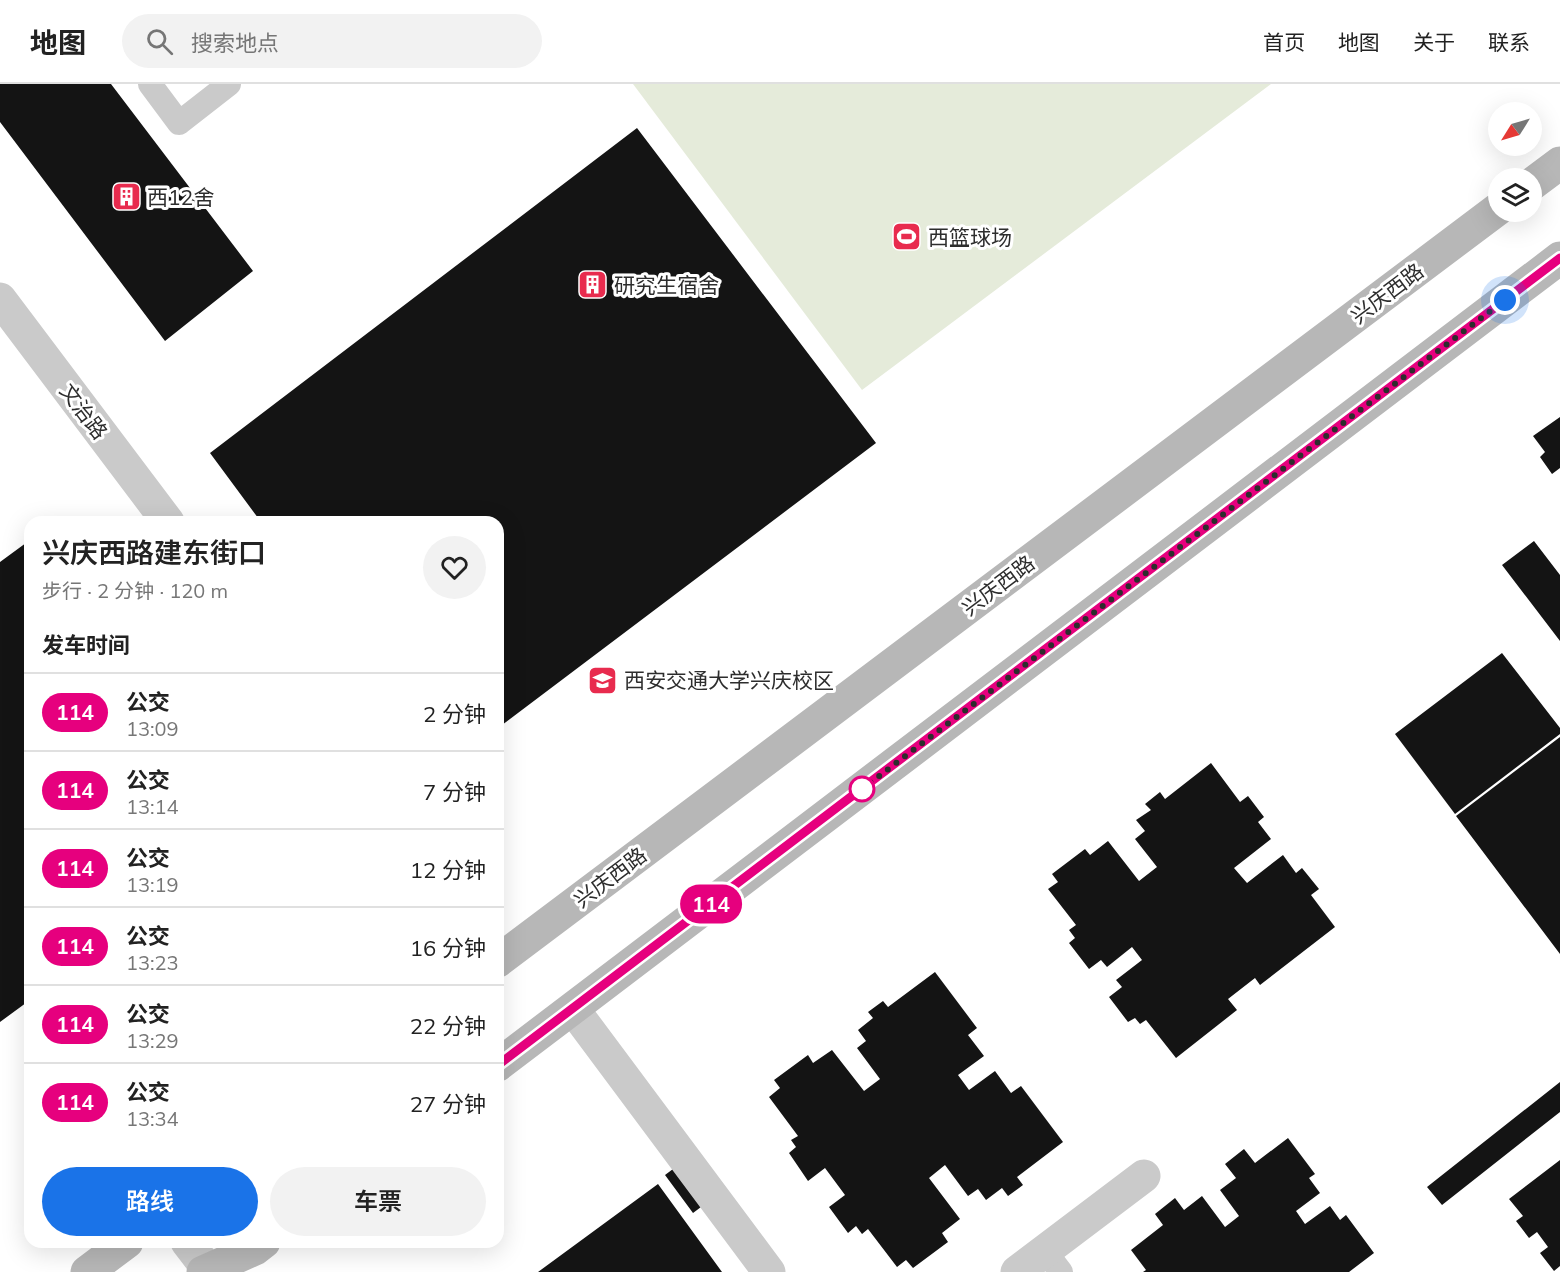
<!DOCTYPE html>
<html lang="zh">
<meta charset="utf-8">
<style>
:root{--surface:#fff;--page:#f2f2f2;--text:#222;--muted:#767676;--line:#e0e0e0;--accent:#1a73e8}
body{margin:0;font-family:Mulish,"Noto Sans SC",sans-serif;background:var(--page);color:var(--text);height:100vh;display:flex;flex-direction:column;font-size:22px;white-space:nowrap}
*{box-sizing:border-box;margin:0}
p{font-size:20px;color:var(--muted)}
.icon{flex:none;width:33px;height:33px;fill:none;stroke:currentColor;stroke-width:2;stroke-linecap:round;stroke-linejoin:round}
.map{position:relative;flex:1;overflow:hidden}
.details{position:absolute;left:24px;top:432px;width:480px;height:732px;display:flex;flex-direction:column;background:var(--surface);border-radius:18px;box-shadow:0 6px 24px #0002}
.details>*{flex:none}
.badge{padding:0 12px;border-radius:20px;font-size:21px;line-height:39px}
.needle{width:39px;rotate:233deg}
.buttons{position:absolute;left:1488px;top:18px;display:grid;gap:12px}
.buttons a{display:grid;place-items:center;width:54px;height:54px;border-radius:50%;background:var(--surface);box-shadow:0 6px 24px #0002;font-size:30px}
.you{position:absolute;width:30px;height:30px;margin:-15px;border:4px solid #fff;border-radius:50%;background:#1a73e8;box-shadow:0 0 0 9px #1a73e833}
.map>.badge{position:absolute;translate:-50% -50%;box-shadow:0 0 0 3px #fff}
h2{padding:0 18px;font-size:22px;line-height:54px}
.round{display:grid;place-items:center;flex:none;width:63px;height:63px;border-radius:32px;background:var(--page)}
.summary{display:flex;align-items:center;justify-content:space-between;height:102px;padding:0 18px}
h1{font-size:28px;font-weight:600;line-height:45px}
.action{display:flex;gap:12px;margin-top:auto;padding:12px 18px}
.action a{flex:1;height:69px;border-radius:36px;background:var(--accent);color:#fff;font-size:24px;font-weight:600;line-height:69px;text-align:center}
.action a+a{background:var(--page);color:var(--text)}
ul{padding:0;list-style:none}
li{display:flex;align-items:center;gap:18px;height:78px;padding:0 18px;border-top:2px solid var(--line)}
li div{flex:1}
li b{display:block;font-size:22px}
li em{font-style:normal}
li .badge{min-width:66px;font-weight:700;text-align:center}
header{display:flex;align-items:center;gap:36px;box-sizing:border-box;height:84px;padding:0 30px;background:var(--surface);border-bottom:2px solid var(--line)}
header strong{font-size:28px}
nav{display:flex;gap:33px;margin-inline-start:auto;font-size:21px}
.search{width:420px;height:54px;background:var(--page);display:flex;align-items:center;gap:15px;box-sizing:border-box;padding:0 21px;border-radius:33px;color:var(--muted);font-size:22px}
.map>svg:first-child{display:block}
.green{fill:#e5ebda}
.building{fill:#141414}
.lines{fill:none;stroke-linecap:round;stroke-linejoin:round}
.service{stroke:#cacaca;stroke-width:24}
.minor{stroke:#cacaca;stroke-width:33}
.tertiary{stroke:#cacaca;stroke-width:33}
.secondary{stroke:#b7b7b7;stroke-width:33}
.line-casing{stroke:#fff;stroke-width:14}
.line{stroke:#e6007e;stroke-width:9}
.walk{stroke:#2d2d2d;stroke-width:6;stroke-dasharray:0 10.8}
.stop-dot{fill:#fff;stroke:#e6007e;stroke-width:3}
.labels{text-anchor:middle;dominant-baseline:central;stroke-width:6;stroke-linejoin:round;paint-order:stroke}
.poi-label{font-size:21px;fill:#2d2d2d;stroke:#fff;text-anchor:start}
.street-label{font-size:21px;fill:#2d2d2d;stroke:#fff}
</style>
<header>
<strong>地图</strong>
<div class="search"><svg class="icon" aria-label="search" viewBox="0 0 24 24"><circle cx="10" cy="10" r="6"/><path d="M15 15l6 6"/></svg>搜索地点</div>
<nav><a>首页</a><a>地图</a><a>关于</a><a>联系</a></nav>
</header>
<div class="map">
<svg width="1560" height="1188" viewBox="0 0 1560 1188">
<rect width="100%" height="100%" fill="#fff"/>
<path class="green" d="M633,0h638l-409,306z"/>
<path class="building" d="M0,0h111l142,187 -88,70 -165,-219z
M637,44l239,315 -378,285v-206h-237l-51,-69z
M1560,333v51l-8,6 -12,-17 5,-5 -12,-16z
M62,432l5,6h-13z
M30,456v460l-30,22v-460z
M1534,457l26,34v66l-58,-76z
M1502,569l58,75v6l-105,80 -60,-80z
M1560,653v217l-104,-138z
M1211,679l29,39 8,-6 16,21 -6,5 13,17 -37,29 13,15 36,-28 13,18 6,-5 17,21 -8,6 24,32 -75,58 -5,-7 -27,21 9,11 -61,48 -30,-38 -6,4 -5,-6 -7,4 -19,-25 13,-10 -6,-7 26,-20 -10,-13 -25,20 -6,-7 -12,9 -20,-26 6,-5 -6,-8 7,-5 -28,-36 10,-7 -6,-8 33,-25 5,6 18,-14 31,40 18,-14 -22,-28 10,-8 -9,-11 15,-10 -6,-6 15,-12 5,7z
M935,888l42,56 -9,7 16,21 -26,19 11,15 26,-19 16,22 10,-7 42,56 -46,35 6,8 -15,11 -6,-8 -16,12 -8,-11 -10,7 -23,-31 -16,13 31,41 -18,14 6,9 -35,26 -7,-8 -9,7 -29,-38 -6,5 -6,-8 -8,7 -19,-26 16,-12 -20,-27 -17,13 -19,-28 7,-6 -5,-7 7,-4 -29,-39 11,-9 -6,-8 34,-25 5,8 19,-13 32,41 16,-12 -23,-31 9,-7 -8,-11 15,-12 -5,-6 15,-11 5,6z
M1560,998v30l-118,93 -15,-18z
M1288,1054l27,36 -6,4 11,15 -24,18 9,13 25,-18 10,14 6,-5 28,38 -25,19h-206l3,-2 -15,-20 32,-25 -8,-11 20,-16 9,12 18,-14 23,31 14,-11 -19,-26 16,-12 -11,-14 19,-15 11,14z
M689,1073l28,38 -24,18 -28,-38z
M1560,1076v106l-6,5 -14,-18 8,-6 -11,-15 -8,6 -13,-17 7,-5 -14,-17z
M658,1100l64,88h-184z"/>
<g class="lines">
<path class="service" d="M150,0l29,39 50,-39
M1045,1167l16,21"/>
<path class="minor" d="M0,215l168,223
M573,925l196,263
M1017,1188l127,-96"/>
<path class="tertiary" d="M187,1158l23,30"/>
<path class="secondary" d="M1532,100l28,-21
M498,877l1000,-752
M498,981l1062,-807
M87,1188l40,-30
M203,1188l52,-23 9,-7"/>
</g>
<g class="lines">
<defs>
<path id="line" d="M498,981l1062,-807"/>
</defs>
<use href="#line" class="line-casing"/>
<use href="#line" class="line"/>
<path class="walk" d="M862,705l643,-489"/>
</g>
<defs>
<symbol id="building-square" viewBox="-11 -11 22 22"><rect x="-9" y="-9" width="18" height="18" rx="4" fill="#e82b4e" stroke="#fff"/><path d="M-4-6H4V6H1V3H-1V6H-4ZM-2.5-4.3h1.7v1.8h-1.7ZM.8-4.3h1.7v1.8H.8ZM-2.5-1h1.7V.8h-1.7ZM.8-1h1.7V.8H.8Z" fill="#fff"/></symbol>
<symbol id="stadium-square" viewBox="-11 -11 22 22"><rect x="-9" y="-9" width="18" height="18" rx="4" fill="#e82b4e" stroke="#fff"/><path d="M0-5a6.5 5 0 1 0 0 10a6.5 5 0 1 0 0-10ZM-3.5-1.8h7v3.6h-7Z" fill="#fff"/></symbol>
<symbol id="university-square" viewBox="-11 -11 22 22"><rect x="-9" y="-9" width="18" height="18" rx="4" fill="#e82b4e" stroke="#fff"/><path d="M0-5L7-2L0 1L-7-2ZM-4 1L0 2.5L4 1V4Q0 6-4 4Z" fill="#fff"/></symbol>
</defs>
<g fill-rule="evenodd">
<use href="#building-square" x="110" y="96" width="33" height="33"/>
<use href="#stadium-square" x="890" y="136" width="33" height="33"/>
<use href="#building-square" x="576" y="184" width="33" height="33"/>
<use href="#university-square" x="586" y="580" width="33" height="33"/>
</g>
<circle class="stop-dot" cx="862" cy="705" r="12"/>
<g class="labels">
<g class="poi-label">
<text x="147" y="113">西12舍</text>
<text x="928" y="153">西篮球场</text>
<text x="614" y="201">研究生宿舍</text>
<text x="624" y="596">西安交通大学兴庆校区</text>
</g>
<g class="street-label">
<text transform="translate(1387 209) rotate(-37)">兴庆西路</text>
<text transform="translate(84 327) rotate(53)">文治路</text>
<text transform="translate(998 501) rotate(-37)">兴庆西路</text>
<text transform="translate(610 793) rotate(-37)">兴庆西路</text>
</g>
</g>
</svg>
<div class="buttons">
<a><svg class="needle" viewBox="-14 -14 28 28"><path d="M0-13l5 13h-10z" fill="#e53935"/><path d="M0 13l5-13h-10z" fill="#767676"/></svg></a>
<a><svg class="icon" aria-label="layers" viewBox="0 0 24 24"><path d="M12 4l9 5-9 5-9-5zM3 14l9 5 9-5"/></svg></a>
</div>
<div class="you" style="left:1505px;top:216px"></div>
<b class="badge" style="left:711px;top:820px;background:#e6007e;color:#fff">114</b>
<section class="details">
<div class="summary"><div><h1>兴庆西路建东街口</h1><p>步行 · 2 分钟 · 120 m</p></div><a class="round"><svg class="icon" aria-label="heart" viewBox="0 0 24 24"><path d="M12 20l-8-8c-3-5 5-10 8-4 3-6 11-1 8 4z"/></svg></a></div>
<h2>发车时间</h2>
<ul>
<li><span class="badge" style="background:#e6007e;color:#fff">114</span><div><b>公交</b><p>13:09</p></div><em>2 分钟</em></li>
<li><span class="badge" style="background:#e6007e;color:#fff">114</span><div><b>公交</b><p>13:14</p></div><em>7 分钟</em></li>
<li><span class="badge" style="background:#e6007e;color:#fff">114</span><div><b>公交</b><p>13:19</p></div><em>12 分钟</em></li>
<li><span class="badge" style="background:#e6007e;color:#fff">114</span><div><b>公交</b><p>13:23</p></div><em>16 分钟</em></li>
<li><span class="badge" style="background:#e6007e;color:#fff">114</span><div><b>公交</b><p>13:29</p></div><em>22 分钟</em></li>
<li><span class="badge" style="background:#e6007e;color:#fff">114</span><div><b>公交</b><p>13:34</p></div><em>27 分钟</em></li>
</ul>
<div class="action"><a>路线</a><a>车票</a></div>
</section>
</div>
